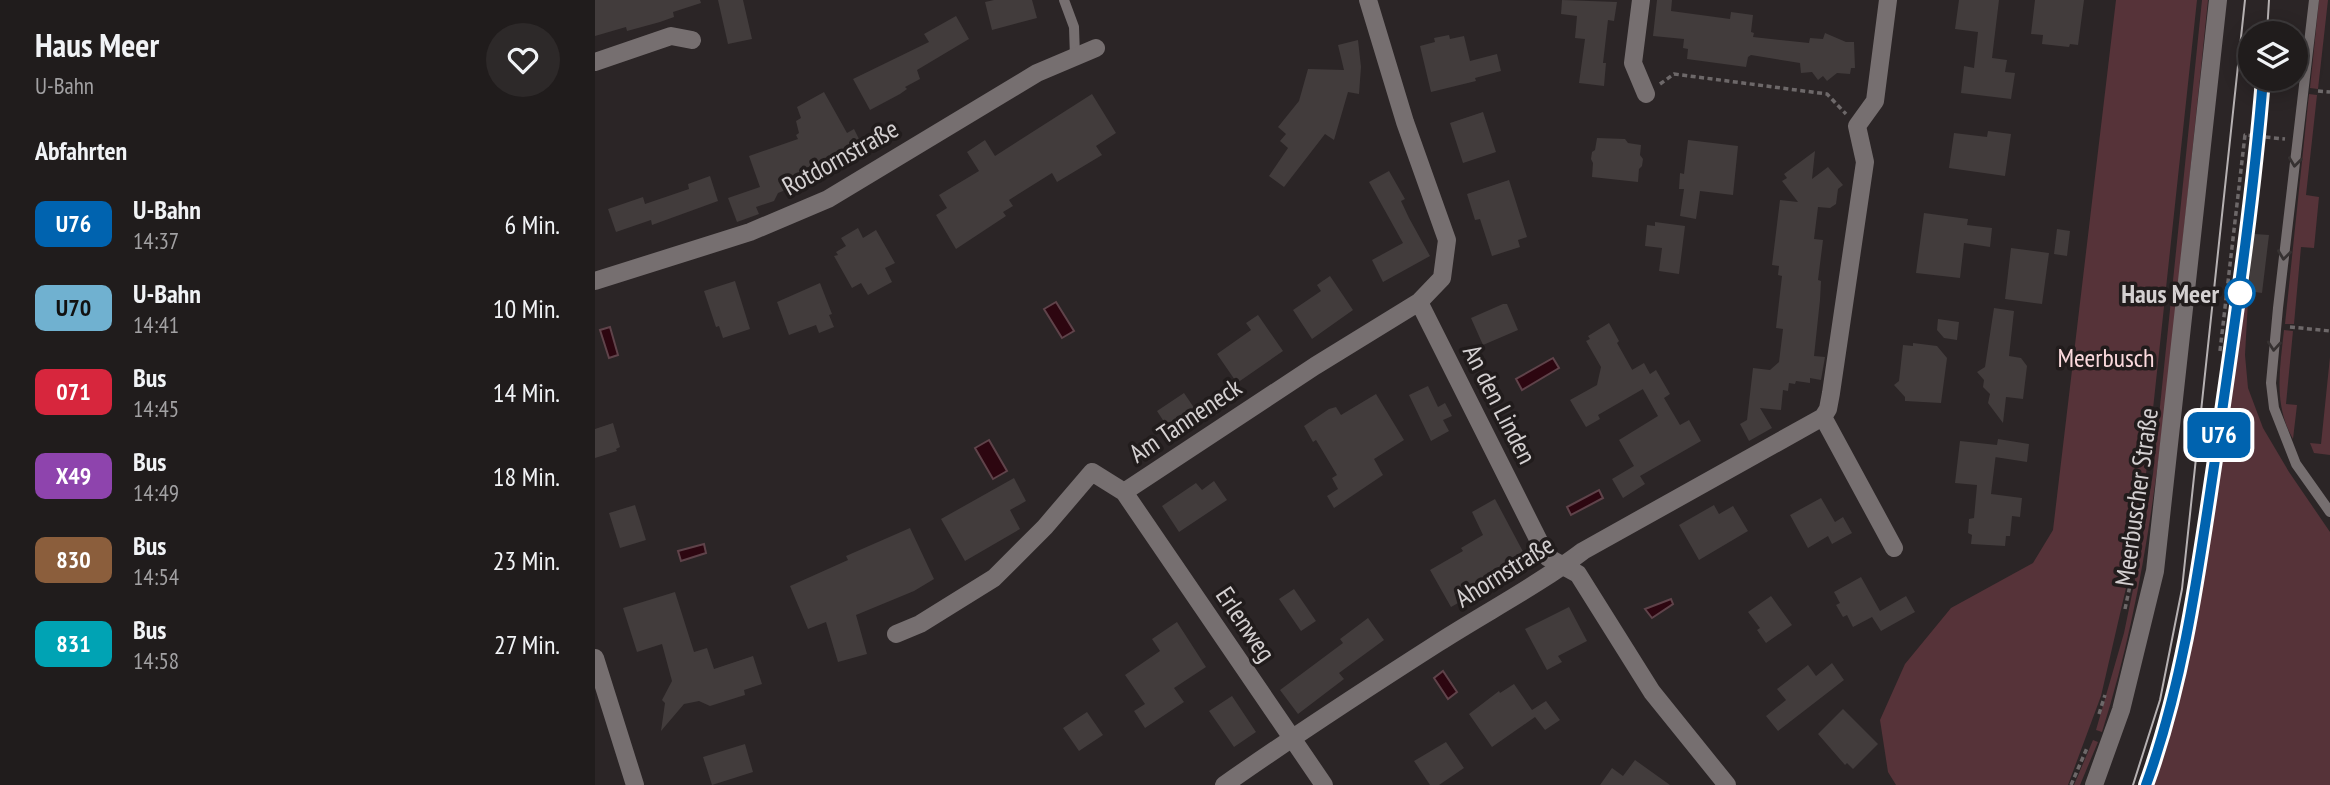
<!DOCTYPE html>
<html lang="de">
<meta charset="utf-8">
<style>
:root{--surface:#201c1c;--page:#2d2929;--text:#f1f3f6;--muted:#a2a1a3;--line:#3d3a3b}
body{margin:0;font-family:"PT Sans Narrow",sans-serif;background:var(--page);color:var(--text);height:100vh;display:flex;flex-direction:column;font-size:26px;white-space:nowrap}
*{box-sizing:border-box;margin:0}
p{font-size:23px;color:var(--muted)}
.icon{flex:none;width:38px;height:38px;fill:none;stroke:currentColor;stroke-width:2;stroke-linecap:round;stroke-linejoin:round}
.map{position:relative;flex:1;overflow:hidden}
.panel{display:flex;flex-direction:column;background:var(--surface);width:595px}
.panel>*{flex:none}
.badge{padding:0 14px;border-radius:10px;font-size:24px;line-height:46px}
.fabs{position:absolute;left:1643px;top:21px;display:grid;gap:14px}
.fabs a{display:grid;place-items:center;width:70px;height:70px;border-radius:50%;background:var(--surface);box-shadow:0 4px 18px #0003,0 0 0 2px var(--line);font-size:35px}
.map>.badge{position:absolute;translate:-50% -50%;box-shadow:0 0 0 4px #fff}
h2{padding:0 35px;font-size:26px;line-height:63px}
.round{display:grid;place-items:center;flex:none;width:74px;height:74px;border-radius:37px;background:var(--page)}
.summary{display:flex;align-items:center;justify-content:space-between;height:119px;padding:0 35px}
h1{font-size:33px;font-weight:700;line-height:52px}
ul{padding:0;list-style:none}
li{display:flex;align-items:center;gap:21px;height:84px;padding:0 35px}
li div{flex:1}
li b{display:block;font-size:26px}
li em{font-style:normal}
li .badge{min-width:77px;font-weight:700;text-align:center}
main{display:flex;flex:1;min-height:0}
.map>svg:first-child{display:block}
.green{fill:#563339}
.water{fill:#2d0610;stroke:#5f434a;stroke-width:2}
.building{fill:#423c3c}
.lines{fill:none;stroke-linecap:round;stroke-linejoin:round}
.path{stroke:#6d6869;stroke-width:3.5;stroke-dasharray:5 3.5;stroke-linecap:butt}
.lane{stroke:#766f70;stroke-width:10}
.street{stroke:#766f70;stroke-width:18}
.secondary{stroke:#766f70;stroke-width:18}
.tram{stroke:#b6b1b2;stroke-width:2}
.oneway{stroke:#363131}
.line-casing{stroke:#fff;stroke-width:16}
.line{stroke:#0063af;stroke-width:10}
.stop-dot{fill:#fff;stroke:#0063af;stroke-width:3.5}
.labels{text-anchor:middle;dominant-baseline:central;stroke-width:7;stroke-linejoin:round;paint-order:stroke}
.street-label{font-size:26px;fill:#d4d0d1;stroke:#211c1c}
.stop-label{font-size:26px;font-weight:bold;fill:#d4d0d1;stroke:#211c1c;text-anchor:end}
.park-label{font-size:26px;fill:#fbd9dd;stroke:#211c1c}
</style>
<main>
<section class="panel">
<div class="summary"><div><h1>Haus Meer</h1><p>U-Bahn</p></div><a class="round"><svg class="icon" aria-label="heart" viewBox="0 0 24 24"><path d="M12 20l-8-8c-3-5 5-10 8-4 3-6 11-1 8 4z"/></svg></a></div>
<h2>Abfahrten</h2>
<ul>
<li><span class="badge" style="background:#0063af;color:#fff">U76</span><div><b>U-Bahn</b><p>14:37</p></div><em>6 Min.</em></li>
<li><span class="badge" style="background:#70b1d0;color:#111">U70</span><div><b>U-Bahn</b><p>14:41</p></div><em>10 Min.</em></li>
<li><span class="badge" style="background:#d7263d;color:#fff">071</span><div><b>Bus</b><p>14:45</p></div><em>14 Min.</em></li>
<li><span class="badge" style="background:#8e44ad;color:#fff">X49</span><div><b>Bus</b><p>14:49</p></div><em>18 Min.</em></li>
<li><span class="badge" style="background:#8b5e3c;color:#fff">830</span><div><b>Bus</b><p>14:54</p></div><em>23 Min.</em></li>
<li><span class="badge" style="background:#00a3b4;color:#fff">831</span><div><b>Bus</b><p>14:58</p></div><em>27 Min.</em></li>
</ul>
</section>
<div class="map">
<svg width="1735" height="785" viewBox="0 0 1735 785">
<rect width="100%" height="100%" fill="#2b2526"/>
<path class="green" d="M1521,0h81l-51,474 -14,88 -31,134 -33,89h-172l-8,-13 -8,-52 25,-56 46,-56 82,-45 20,-33z
M1607,0h6c-11,109 -23,218 -34,326 -15,138 -30,274 -72,406l-6,-2 28,-97 14,-68 15,-91z
M1724,0h9l-10,89 -8,-1z
M1714,94l8,1 -11,100 13,2 -5,51 -13,-1 -7,77h-9z
M1649,301h4l-3,54 3,33 15,40 26,44 41,60v253h-178c24,-67 37,-136 50,-206 16,-93 29,-185 42,-278z
M1689,330l9,1 -7,73 11,1 -4,34c-20,-35 -13,-71 -9,-109z
M1735,357v98l-16,-2 -4,-10 11,1z
M1498,740l5,2 -18,43h-6z"/>
<path class="water" d="M461,302l18,29 -12,7 -18,-29z
M15,327l8,28 -9,3 -9,-28z
M958,358l6,10 -37,22 -6,-11z
M394,440l18,31 -14,8 -18,-31z
M1004,490l4,8 -32,17 -4,-8z
M109,544l2,9 -25,8 -3,-10z
M1076,599l2,5 -21,14 -7,-9z
M848,671l14,21 -9,7 -14,-21z"/>
<path class="building" d="M0,0h105l1,3 -28,9 1,5 -14,5 -33,9 -1,-4 -31,9z
M123,0h25l9,39 -24,5z
M399,0h38l5,18 -45,12 -7,-28z
M967,0l55,2 -3,19 -6,-1 -5,43h3l-2,23 -25,-3 6,-44 -10,-1 2,-22 -16,-2z
M1062,0h15l-1,11 59,8 1,-7 22,3 -2,17 3,1 -1,4 56,6 1,-5 13,1 2,-6 21,9h8l1,26h-4l-1,6 -13,-1 -10,8 -4,-5 -5,4 -6,-8 -11,1 -1,-10 -49,-8 -3,2 -2,10 -59,-8 1,-10 -5,-1 1,-9 -31,-3z
M1364,0h40l-7,58 15,2 -2,12 10,1 -4,26 -50,-6 3,-27 10,2 4,-36 -23,-3z
M1440,0h49l-6,45 -8,-1 -1,3 -27,-3 1,-9 -12,-1z
M361,16l13,23 -52,31 3,9 -15,8 2,2 -7,5 -30,16 -17,-31 76,-37 -5,-8z
M854,35l1,4 14,-3 6,25 27,-7 4,17 -26,7 1,3 -45,11 -11,-46 15,-4 -1,-4z
M763,40l3,27 -2,27 -11,-2 -14,48 -9,-6 -41,53 -15,-11 19,-28 -8,-7 6,-7 -8,-7 21,-26 9,-32 36,1 -6,-25z
M229,92l23,41 7,-4 7,14 -18,10 3,6 -16,9 -3,-5 -31,16 2,6 -20,8 -4,8 -18,6 3,7 -22,8 -9,-24 32,-11 -11,-31 49,-17 -2,-4 3,-2 -3,-12 5,-3 -4,-11z
M497,94l24,39 -20,13 6,9 -45,27 -5,-9 -43,27 4,6 -10,6 3,4 -50,33 -20,-34 11,-7 -8,-13 40,-24 -12,-19 18,-12 10,16z
M888,112l13,40 -33,11 -13,-40z
M1393,131l23,3 -6,42 -56,-8 5,-35 33,4z
M1002,138l28,1 3,4 13,2 -1,10 3,4 -1,7 -3,3 -1,13 -46,-5 1,-14 -2,-4 1,-7 3,-2z
M1093,140l50,6 -5,49 -33,-4 -4,28 -16,-3 4,-27h-5l1,-16 4,1z
M1220,151l-3,28 16,-12 15,18 -5,4 -2,15 -6,4 -12,-1 -4,32 9,1 -5,40 3,1 -1,19 -6,56 11,1 -4,23 -11,-2v5l-14,-2 -1,3 -6,-1 -1,8 -5,-1 -2,20 -21,-2 12,20 -23,13 -9,-17 7,-4 6,-52 17,2 9,-8 4,-33 -7,-1 6,-52 -4,-1 1,-9 -7,-1 8,-65 18,2 -16,-21 5,-3 -3,-4z
M794,171l16,28 -4,2 8,17 21,38 -47,26 -11,-22 31,-17 -34,-61z
M115,176l8,25 -66,24 -1,-5 -35,12 -8,-23 35,-12 2,7 44,-15 -1,-5z
M914,180l18,57 -9,3 2,7 -28,9 -12,-37 -5,1 -8,-26z
M1329,213l44,6 -1,6 25,3 -2,19 -26,-4 -4,35 -44,-5z
M1060,222l30,4 -6,48 -20,-3 3,-23 -17,-2 2,-21 8,1z
M263,228l5,10 13,-8 19,33 -10,5 7,14 -24,13 -7,-12 -9,5 -18,-32 4,-1 -2,-3 10,-6 -5,-8z
M1462,229l13,2 -3,25 -13,-2z
M1659,234l15,1 -7,58 -14,-2z
M1416,248l38,5 -7,51 -37,-5z
M735,276l23,34 -41,29 -19,-29 28,-19 -4,-6z
M140,281l15,48 -27,9 -4,-12 -3,1 -12,-36z
M225,283l12,31 -3,1 5,12 -15,6 -3,-8 -27,10 -12,-33z
M908,304h4l11,26 -35,15 -12,-27z
M1399,308l20,3 -5,45 12,2 6,8 -4,33 -17,-2 -3,26 -15,-20 2,-9 -7,-7 1,-7 -7,-8 8,-5z
M663,315l25,36 -46,32 -20,-29 34,-24 -5,-7z
M1343,319l21,3 -2,18 -13,-2 -7,-8z
M1014,323l10,18 -2,2 26,46 -45,26 2,4 -14,8 -16,-27 27,-15 4,-18 -15,-26 4,-2 -2,-3z
M1318,343l24,3 10,12 -6,45 -36,-2v-4l-11,-12 5,-4 4,-36 10,1z
M1049,363l6,11 6,-4 14,24 -6,4 16,27 9,-5 12,21 -61,35 5,8 -22,14 -11,-19 22,-13 -15,-26 39,-24 -26,-46z
M833,386l10,21 7,-4 7,13 -9,4 6,11 -18,10 -22,-46z
M589,393l15,22 -27,19 -15,-23z
M781,394l28,46 -30,19 9,16 -49,33 -7,-12 11,-7 -6,-11 5,-3 -21,-35 -3,2 -9,-16 25,-17 7,-2 5,8z
M18,423l7,24 -4,2 1,2 -22,7v-29z
M1403,439l31,5 -2,18 -32,-5z
M1365,441l37,4 -6,49 31,4 -2,19 -8,-1 -2,20h-4l-1,10 -34,-2 1,-9 -4,-2 1,-14 5,-1 3,-33 -22,-2z
M419,478l12,23 -16,9 10,19 -55,32 -24,-42z
M619,481l13,19 -48,32 -17,-26 34,-23 6,7z
M1226,498l14,24 8,-5 9,16 -20,11 -4,-8 -20,12 -18,-33z
M900,499l34,64 -78,44 -21,-37 33,-19 -2,-3 22,-13 -11,-23z
M40,505l11,35 -26,8 -11,-35z
M1119,505l5,9 14,-8 15,25 -49,29 -20,-35z
M315,528l24,51 -20,12 -58,24 11,39 -29,8 -12,-40 -18,7 -18,-43 58,-26 -2,-4z
M1266,577l19,34 26,-15 9,16 -34,19 -9,-14 -19,10 -6,-12 -4,2 -7,-12 4,-2 -6,-11z
M699,589l22,32 -15,10 -22,-32z
M80,592l19,60 13,-4 7,21 39,-13 9,28 -18,6 1,5 -35,11 -11,-5 -15,3 -23,27 4,-28 -3,-3 10,-19 -10,-37 -25,8 -14,-44z
M1176,596l21,29 -26,18 -9,-13 3,-2 -12,-16z
M974,607l18,34 -29,15 4,6 -15,8 -22,-41z
M773,618l16,22 -45,33 5,6 -46,35 -18,-24 63,-47 -3,-4z
M582,622l29,45 -32,21 10,14 -39,26 -11,-17 11,-7 -20,-29 35,-24 -8,-12z
M1237,663l12,17 -66,51 -12,-15 20,-16 -9,-11 31,-24 8,11z
M919,684l18,26 14,-9 14,19 -15,10 -10,-13 -43,30 -23,-33 30,-23 1,2z
M637,696l24,36 -22,15 -25,-36z
M1248,709l35,35 -25,25 -6,-6 -2,2 -27,-31z
M492,712l16,23 -24,16 -16,-23z
M851,742l18,26 -25,17h-9l-16,-24z
M150,744l8,28 -41,13 -9,-28z
M1040,760l35,25h-70l12,-17 11,8z"/>
<g class="lines">
<path class="path" d="M1065,84l14,-10 153,20 19,20
M1723,91l12,1
M1695,327l40,4
M1625,351l25,-216 40,4
M1530,609l13,-61
M1504,714l6,-19
M1476,785l16,-37"/>
<path class="lane" d="M469,0l10,27 1,30
M1719,0l-36,308 -7,75 3,25 22,56 34,48"/>
<path class="street" d="M773,0l37,122 42,118 -5,38 -23,24 128,255 31,17 74,118 75,93
M1046,0l-8,63 13,31
M0,62l76,-26 21,4
M0,281l155,-49 78,-33 209,-126 59,-25
M1228,417l71,131
M529,492l200,293
M301,634l24,-10 74,-46 51,-51 47,-55 32,20 191,-126 104,-64
M0,658l40,127
M629,785c70,-49 142,-96 214,-142 48,-31 99,-57 145,-92l240,-134 5,-8 3,-16 34,-231 -8,-36 18,-25 13,-101"/>
<path class="secondary" d="M1499,785l27,-75 34,-139 63,-571"/>
<path class="tram" d="M1672,33l2,-33
M1538,785l27,-85 22,-111 63,-589
M1551,785c38,-103 52,-213 68,-322 20,-128 39,-255 49,-384"/>
</g>
<defs><path id="oneway-chevron" d="M-2-3.5L2.5 0L-2 3.5" fill="none" stroke-width="1.6" stroke-linecap="round" stroke-linejoin="round" transform="scale(1.75)"/></defs>
<g class="oneway">
<use href="#oneway-chevron" transform="translate(1700 162) rotate(97)"/>
<use href="#oneway-chevron" transform="translate(1689 255) rotate(97)"/>
<use href="#oneway-chevron" transform="translate(1679 346) rotate(95)"/>
</g>
<g class="lines">
<defs>
<path id="line" d="M1551,785c39,-107 53,-220 70,-332 18,-125 37,-249 47,-374"/>
</defs>
<use href="#line" class="line-casing"/>
<use href="#line" class="line"/>
</g>
<circle class="stop-dot" cx="1645" cy="293" r="14"/>
<g class="labels">
<g class="street-label">
<text transform="translate(245 157) rotate(-29)">Rotdornstraße</text>
<text transform="translate(905 404) rotate(63)">An den Linden</text>
<text transform="translate(590 420) rotate(-34)">Am Tanneneck</text>
<text transform="translate(1541 497) rotate(-82)">Meerbuscher Straße</text>
<text transform="translate(909 571) rotate(-32)">Ahornstraße</text>
<text transform="translate(651 624) rotate(56)">Erlenweg</text>
</g>
<g class="stop-label">
<text x="1624" y="293">Haus Meer</text>
</g>
<g class="park-label">
<text x="1511" y="357">Meerbusch</text>
</g>
</g>
</svg>
<div class="fabs">
<a><svg class="icon" aria-label="layers" viewBox="0 0 24 24"><path d="M12 4l9 5-9 5-9-5zM3 14l9 5 9-5"/></svg></a>
</div>
<b class="badge" style="left:1624px;top:435px;background:#0063af;color:#fff">U76</b>
</div>
</main>
